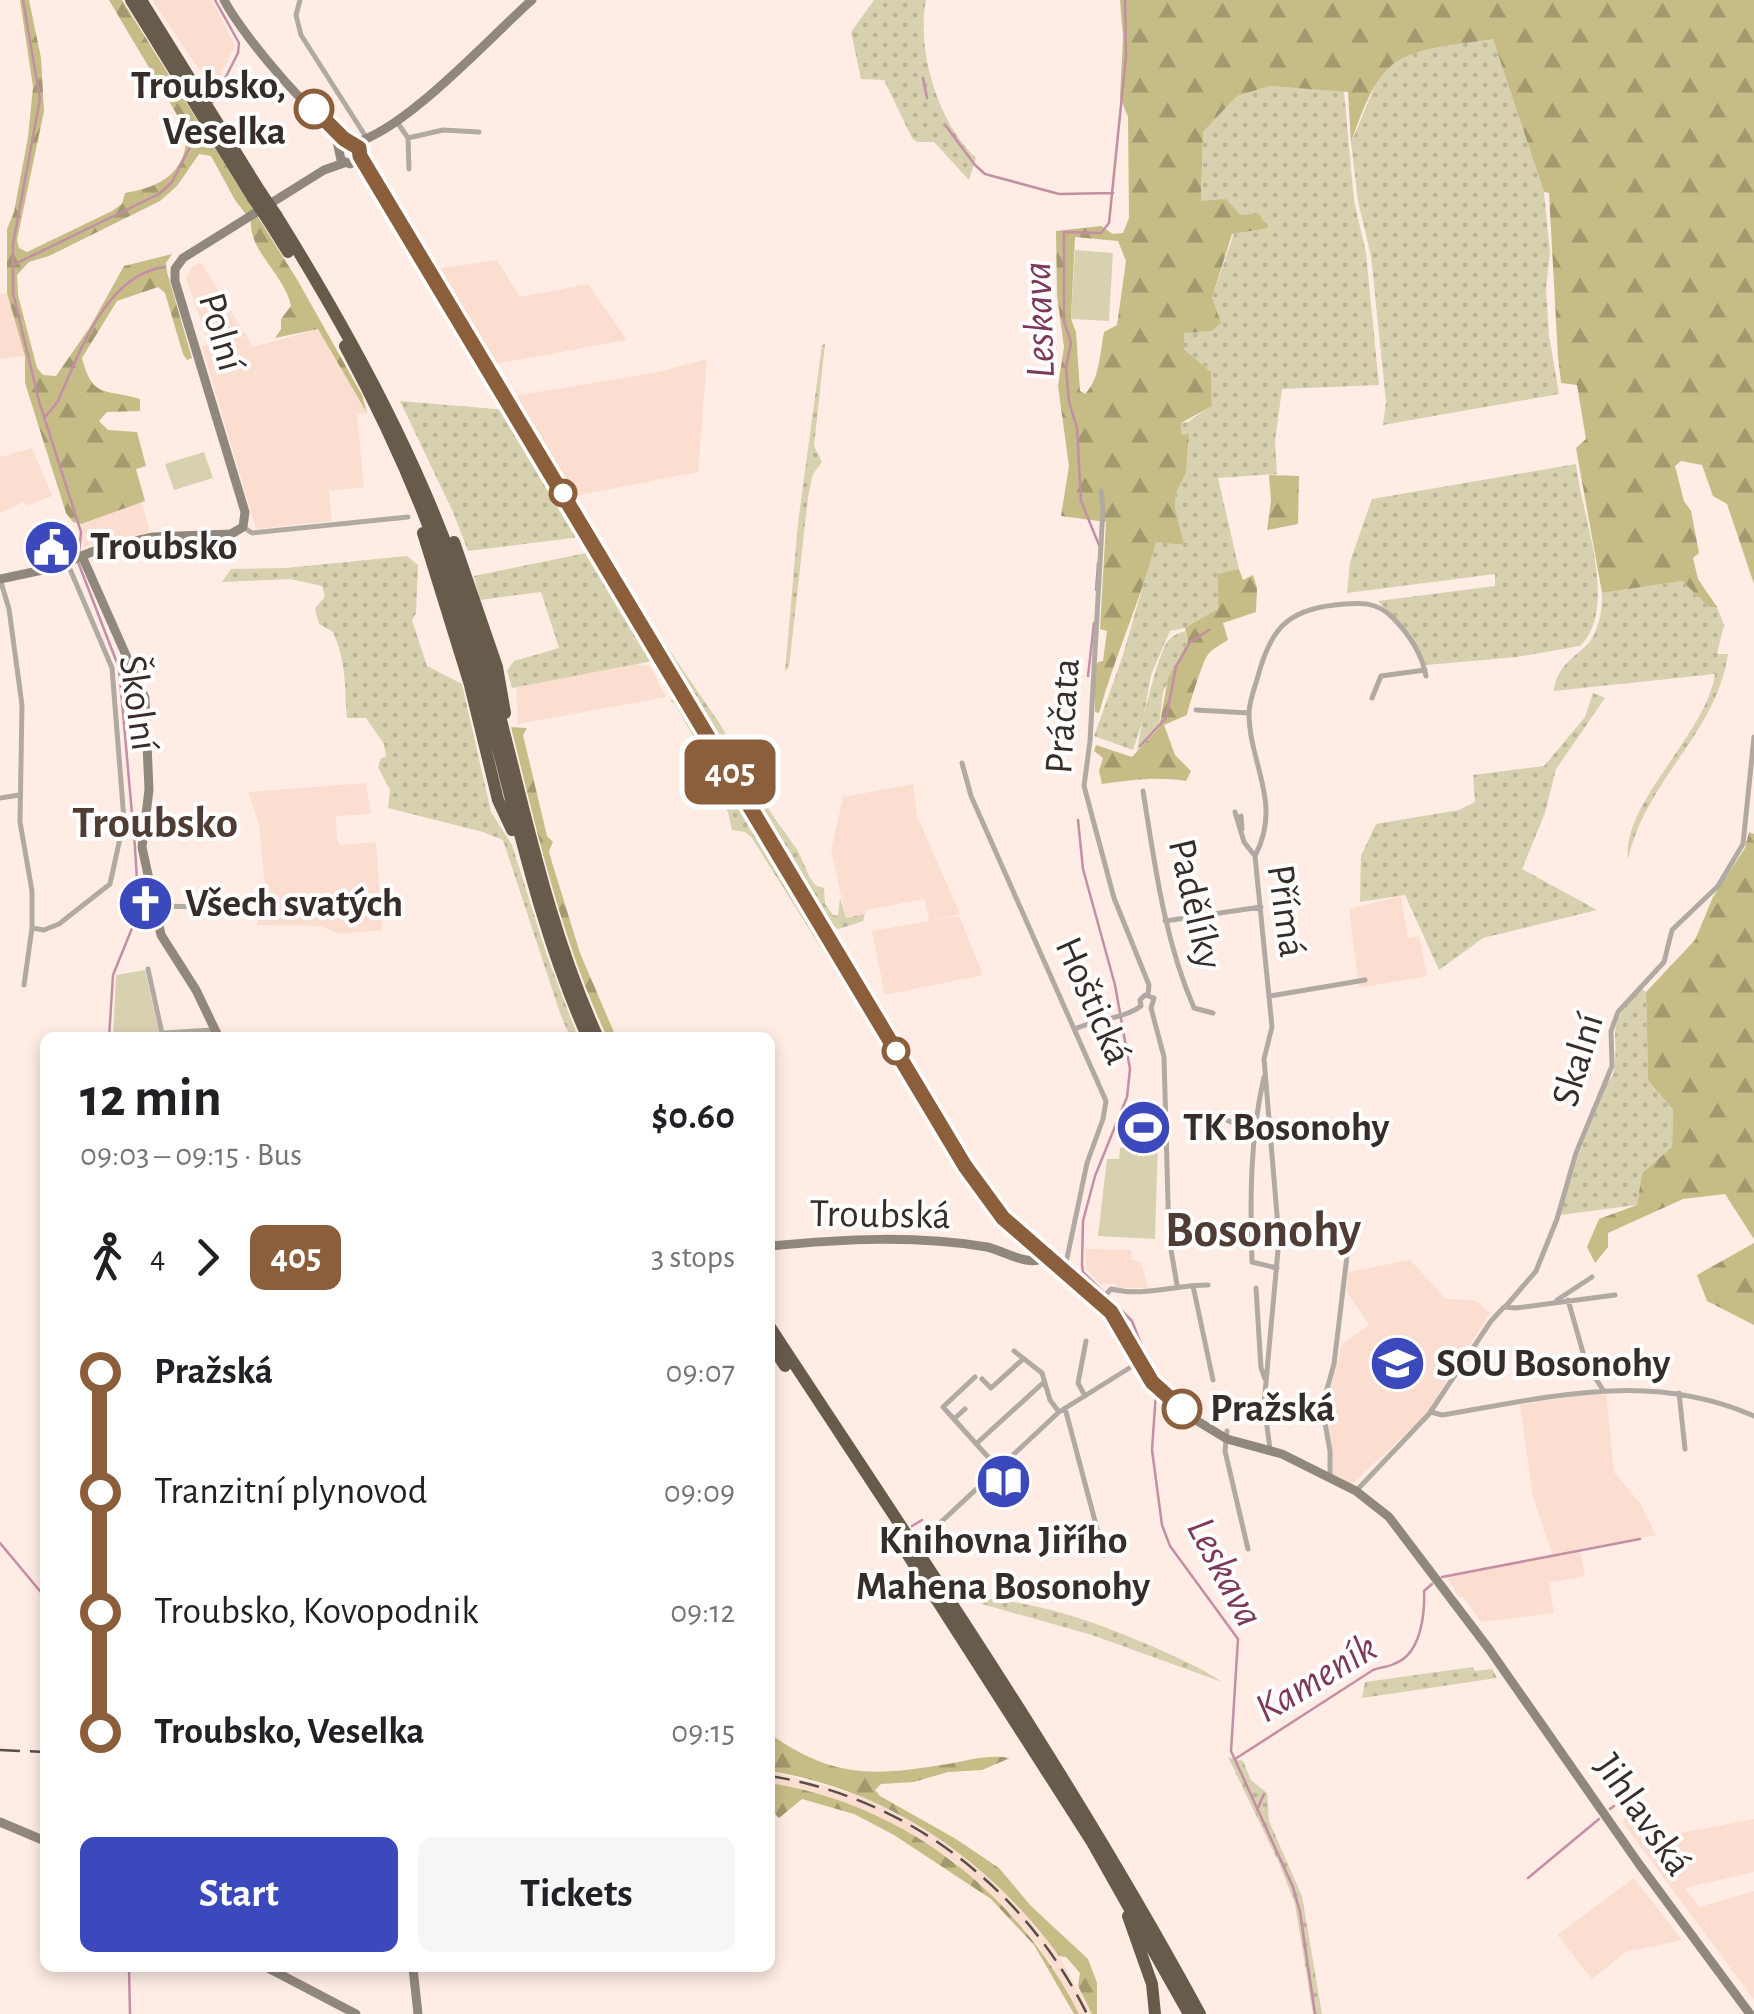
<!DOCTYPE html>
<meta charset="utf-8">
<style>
:root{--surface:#fff;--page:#f6f6f6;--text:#202124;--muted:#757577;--accent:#3b49bc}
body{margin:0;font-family:"Alegreya Sans",sans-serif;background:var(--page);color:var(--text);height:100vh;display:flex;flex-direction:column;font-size:38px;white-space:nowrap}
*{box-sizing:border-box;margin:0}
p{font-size:32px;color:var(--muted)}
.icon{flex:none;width:55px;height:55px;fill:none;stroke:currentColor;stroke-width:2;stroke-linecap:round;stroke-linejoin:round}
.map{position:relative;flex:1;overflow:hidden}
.panel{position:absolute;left:40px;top:1032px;width:735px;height:940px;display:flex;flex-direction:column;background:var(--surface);border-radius:15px;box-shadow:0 5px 15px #0003}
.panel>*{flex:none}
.badge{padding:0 20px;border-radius:15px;font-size:35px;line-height:65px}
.map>.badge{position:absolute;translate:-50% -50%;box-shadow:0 0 0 5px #fff}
.legs{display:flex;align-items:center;gap:15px;height:110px;padding:0 40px;font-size:32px}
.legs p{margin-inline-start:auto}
.overview{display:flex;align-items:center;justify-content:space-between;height:170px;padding:0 40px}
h1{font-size:55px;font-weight:700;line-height:75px}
.action{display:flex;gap:20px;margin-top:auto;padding:20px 40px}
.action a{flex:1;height:115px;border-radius:15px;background:var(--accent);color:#fff;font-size:40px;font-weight:700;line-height:115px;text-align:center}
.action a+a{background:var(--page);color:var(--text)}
ul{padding:0 40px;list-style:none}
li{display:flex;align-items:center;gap:35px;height:120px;font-size:38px}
li i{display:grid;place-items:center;width:15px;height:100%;margin:0 12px;background:currentColor}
li i::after{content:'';width:25px;height:25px;margin:-12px;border:8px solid;border-radius:50%;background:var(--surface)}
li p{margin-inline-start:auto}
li:first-child i{background:linear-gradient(#0000 50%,currentColor 0)}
li:last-child i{background:linear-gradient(currentColor 50%,#0000 0)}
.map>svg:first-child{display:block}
.built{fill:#fcded1}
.grass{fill:url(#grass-dots)}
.forest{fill:url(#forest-firs);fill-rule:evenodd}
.pitch{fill:#d7d1b0}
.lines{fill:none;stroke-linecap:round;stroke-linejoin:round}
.stream{stroke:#c48ea5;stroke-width:2.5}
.street{stroke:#b0aaa3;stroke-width:5}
.secondary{stroke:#91887d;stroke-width:9}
.highway{stroke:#675b4c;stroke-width:12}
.rail{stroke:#584e49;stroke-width:2.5;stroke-dasharray:20 10;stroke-linecap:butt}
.highway-bridge{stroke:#675b4c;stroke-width:12}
.line-1-casing{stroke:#fff;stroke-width:22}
.line-1{stroke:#8b5e3c;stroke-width:15}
.stop-1-dot{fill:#fff;stroke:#8b5e3c;stroke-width:5}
.labels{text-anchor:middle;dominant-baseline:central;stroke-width:8;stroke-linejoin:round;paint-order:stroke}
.stop-label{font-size:40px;font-weight:bold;fill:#362d29;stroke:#fefefe;text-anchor:end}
.street-label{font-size:40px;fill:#362d29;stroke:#fefefe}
.poi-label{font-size:40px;font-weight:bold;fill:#362d29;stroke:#fefefe;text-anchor:start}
.water-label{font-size:42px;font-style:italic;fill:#7d395a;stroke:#fefefe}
.quarter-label{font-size:45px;font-weight:bold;fill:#4f3d35;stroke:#fefefe}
.district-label{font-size:50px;font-weight:bold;fill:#4f3d35;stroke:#fefefe}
</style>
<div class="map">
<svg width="1754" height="2014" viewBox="0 0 1754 2014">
<defs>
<pattern id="grass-dots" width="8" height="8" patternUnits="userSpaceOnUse" patternTransform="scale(2.5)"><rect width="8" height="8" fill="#d7d1b0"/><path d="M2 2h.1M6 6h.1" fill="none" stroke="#b9b497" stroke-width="1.8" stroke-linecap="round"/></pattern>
<pattern id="forest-firs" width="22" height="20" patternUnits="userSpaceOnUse" patternTransform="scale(2.5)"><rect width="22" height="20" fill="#c6bc86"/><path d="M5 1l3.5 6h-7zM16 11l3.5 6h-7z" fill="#a2996e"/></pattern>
</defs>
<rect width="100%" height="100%" fill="#ffede5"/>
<path class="built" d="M152,0h60l23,46 -22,44z
M497,260l23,37 68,-13 39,56 -132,24 -58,-95z
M198,263l4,1 51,83 65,-18 49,84 -10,2 7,72 -35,4 3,30 -76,8 -54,-182 7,-2 -23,-67 6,-11z
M7,293l18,63 -25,3v-65z
M707,359l-9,113 -123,24 -62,-100 141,-23z
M32,448l20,48 -26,10 -2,-4 -24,11v-56z
M142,502l8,30 -67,15 -2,-23z
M636,664l14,2 16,31 -148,27 -2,-37z
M366,783l5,31 -35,2 1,21 2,8 37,-3 6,88 -42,4 -20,-8 -63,-1 8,-40 -6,-61 -11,-32z
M913,784l4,32 43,98 -28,6 27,-4 24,59 -98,20 -13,-64 57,-10 -4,-22 -60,11v4l-19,4 -15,-68 12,-53z
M1401,896l7,42 11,-2 8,40 -68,12 -10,-79z
M1086,1249l45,1v10l10,1 7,27h-30l-3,-5 -14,2 -15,-16z
M1410,1260l36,39 29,1 15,13 -66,104 -72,67 -20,-10 -4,-47 6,-5 -9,-12 17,-66 27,-19 -22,-33 1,-20z
M1594,1393l12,1 8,78 26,31 16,32 -76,14 5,27 -36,7 5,30 -73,9 -17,-24 -6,-2 -12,-20 106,-22 -19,-57 -13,-92z
M770,1771l88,24 45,21 55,35 34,28 42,43 25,34 33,58h-13l-29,-52 -25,-33 -73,-69 -75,-44 -49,-20 -58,-13z
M1626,1811l23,28 105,-20v53l-69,16 14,19 55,-16v109l-131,-177z
M1634,1878l48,62 -56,12 -34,27 -35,-44z"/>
<path class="grass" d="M874,0h52c-10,50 12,123 50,158l-7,22 -35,-38h-17l-5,-4 -28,-58 -23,-1 -10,-47z
M1493,38l51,154 6,61 -4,35 3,47 10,59 -176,31 3,-23 -15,-146 -13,-55 -7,-58 28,-67 17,-17 23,-8z
M1270,86l74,5 10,110 12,52 13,132 -97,4 -7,52 2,33 -59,4 21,91 -20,6 -1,34 -25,17 -23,5 -19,44 -8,45 -10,30 -39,-14 28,-78 34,-117 27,4 -8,-38 1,-14 10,-20 3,-38h-8v-12l7,-1 24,-17 -1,-33 -27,-23v-17l27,-1 1,-33 28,-83 -39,-13 2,-70 34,-36z
M825,344l-11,102 8,16 -9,12 -5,23 -19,170 -4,5 13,-149 24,-178z
M400,401l107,9 74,127 -113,14 -15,-39z
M1576,464c5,50 44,144 4,182l-63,11 -91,8 -15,-29 -33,-35 117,-15v-12l-148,19 3,-31 22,-63z
M591,552l67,108 -146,28 -5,-17 7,-10 45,-13 -18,-56 -61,8 -6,-24z
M407,556l11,9 -2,48 -4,7 15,46 35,18 29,128 21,33 34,108 32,84h-8l-9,-21 -58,-176 -20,-8 -95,-24 2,-18 -12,-23 3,-9 5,-1 -2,-13 -18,-26h-19c-3,-34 0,-54 -14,-86l-14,-8 -4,-16 10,-11 -3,-11 -32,-7 -68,3 9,-13 55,-1z
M1682,581l27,26h8l7,18 -7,29h11c-12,81 -82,124 -100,206 -7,-57 78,-125 87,-186l-161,17c2,-22 17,-32 31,-44 13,-12 18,-38 17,-54z
M652,625l68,99 51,89 27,38 11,25 6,9 9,3 1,16 8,11 5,1 2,-18 6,20 19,-4 -2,7 -24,8 -9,-4z
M1185,631l3,10 -25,51 -4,35 -22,25c3,-23 18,-88 29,-108 5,-8 11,-10 19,-13z
M1593,693l12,5 -49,71 -11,44 -23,56 75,41 -114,28 -44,32 -34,-75 -45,7 1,-46 15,-32 83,-14 16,-8 -2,-27 71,-9 41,-49z
M676,697l179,298 30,55 -133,-212 -7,-6 -13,-2 -4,-18 -9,-11v-19l-44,-78 -5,-3z
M1642,989l4,3 2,87 25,31 -1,37 -30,26 -5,32 -77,10 18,-59 30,-75 5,-6c9,-46 -13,-45 29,-86z
M975,1598c64,3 121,24 179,49 23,11 47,20 68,35l-130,-47 -110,-31z
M1473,1667l2,4 17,-2 5,9 -135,20 3,-16z
M1228,1757l15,4 8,19 16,13 2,28 33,75 20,118h-9l-18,-110 -15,-39z"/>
<path class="forest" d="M20,0h9l12,58 3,53 -27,129 2,8 8,4 85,-41 10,-7 3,-11c36,-6 64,-21 61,-63l-77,-130h13l176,281 64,114 5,18 -49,-84 -43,9 6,-9v-10l10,-13c-6,-31 -43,-56 -40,-85l-16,-21 -24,-44 -12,-2 -22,32 -17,15 -111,55 -20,6 -12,13 1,20 19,73 6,7 13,1 34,-49 34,-61 48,-12 -6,9 1,9 25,86 -5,2 -4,-6 -18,-61 -7,-6 -41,14 -35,57c11,42 23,30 58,41v12l-33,1 -8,9 9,9 29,2 9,34 -10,3 9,32 -64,23 -8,-2 -7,-9 -41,-130v-27l-18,-63v-64l7,-17 14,-75 5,-50z
M1120,0h634v584l-27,-80 -14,-8 -11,-31 -21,-4 -6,5 9,35 7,10 8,42 -6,5 5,21 19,28h-8l-27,-26 -80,12 -26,-145 10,-9 -9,-54 -16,-2 -3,-26 -9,-164 -5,-1 -51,-153c-95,15 -109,7 -142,104l-3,-51 -78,-6 -33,10 -34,36 -2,69 25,-2 14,16 19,-1 9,14 -36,6 -20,64 9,25 -10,8 -27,2v16l27,23 1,34 -31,17v12l8,-1 -3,39 -10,20 -1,14 9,38 -28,-3c-15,58 -41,113 -57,171l-4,-1v-44l3,-6 5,-1 4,-30 -7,-2 6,-107 -45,-6 8,-50 -11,-80 6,-39 -7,-52 -1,-64 45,-5 12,8 10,-1 6,-15 -1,-101 -8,-20 3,-60zM1075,237l43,4 8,20 -9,64 -13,7c-4,20 -4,47 -19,62l-5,-3 -4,-59 -5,-13z
M1269,475l30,1 -1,48 -31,6 4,-29z
M1239,569l4,11 10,-5 4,13 -1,24 -33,11 5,17c-6,4 -18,10 -21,16 -4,5 -19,52 -20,59l-23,10 11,30 16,16 -5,10c-26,-5 -58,-1 -84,3l-3,-13 4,-13 -9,-7 2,-6 36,12 27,-29 9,-50 20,-37 -3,-13 33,-19v-35z
M511,727l16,1 -4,7 24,101 6,6 -4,9 2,8 29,94 36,84h-9c-46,-99 -70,-205 -96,-310z
M1749,832l5,2v405l-29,-45 -42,5 -75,34v14l-13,16 -8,-16 12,-28 38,-14 5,-32 30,-26 1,-37 -25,-30 -2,-88 49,-52 18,-43 32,-49z
M1754,1243v82l-47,-24 -10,-26z
M770,1734c64,45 104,42 178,30 21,-4 40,-10 62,-6l-28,12 -34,2 -34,10 -33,2 -6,6 5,6 76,43 43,29 32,38 57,53 9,24v31h-5l-14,-28 2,-13 -14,-16 -7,-1c-70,-96 -170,-166 -289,-185z
M770,1783c134,21 249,111 309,231h-5l-40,-69 -43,-46 -97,-64 -40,-21 -52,-15 -23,19 -9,-9z"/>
<path class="pitch" d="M1075,250l38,3 -4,68 -38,-2z
M204,452l9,26 -39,12 -9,-26z
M145,970l15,67h-47l3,-62z
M1132,1106l27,2 -4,131 -57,-3 9,-77h12l1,-11h9z"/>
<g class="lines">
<path class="stream" d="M23,0l17,99 -27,145v49l26,108 42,131 -2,22
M923,78l4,20
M213,102l25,-49 1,-10 -24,-43
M946,126l29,39 10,9 74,20 54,-1
M13,265l146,-71 13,-12 27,-52
M46,416l12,-15c21,-47 48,-127 107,-134
M1099,545l-18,-44 -4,-73 -8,-26 -3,-35 5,-24 -7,-22v-89l37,1 8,-10 17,-167 -1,-56
M78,562l41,106 14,157
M1096,590l2,-27
M1088,676l6,-53
M1140,746l26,-28 10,-51 14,-25 19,-12
M1078,820l5,49 32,116 15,84 -3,28 -32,79 -12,45 -1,44 1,7 49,49 23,58
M109,1038l4,-63 26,-64 -5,-78
M1156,1392l-4,58 10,75 8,21 68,93 -7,112 62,136 7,25 15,102
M912,1526l10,-6
M0,1543l45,54
M1442,1577l198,-38
M1235,1759l138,-89c8,-3 16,-3 23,-7 25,-10 29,-49 28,-72l8,-7
M1610,1809l4,-3
M1257,1810l7,-16
M1528,1878l71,-59
M129,1968l1,46"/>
<path class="street" d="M300,0l-4,15 5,20 65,102
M397,122l11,16 1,31
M408,138l35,-8 36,2
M1101,491l2,17 -13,233 -6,45 30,112 35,87 -1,10
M243,527l9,6 156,-16
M0,579l9,30 13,96 -2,117 12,69v37l-8,57
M1372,698l9,-22 44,-6
M1196,710l53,3
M962,763l9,33 135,305 -3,18 -16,44 -21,100 -6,6
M1143,791c12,74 21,148 51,217l19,5
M0,798l19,-3
M1235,812l9,30 11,14 17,171 -8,32 15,180 -15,165 6,45
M1241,816l1,13
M123,826l20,6
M1255,856c28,-53 -6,-92 -6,-143 0,-11 6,-26 9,-37 12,-45 28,-66 77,-71 22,-2 40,-5 57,12 16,16 30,37 34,59
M154,906l55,1
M1165,921l96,-14
M32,928l12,2 15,-6 51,-40 14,-64 -12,-152 -45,-106
M148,969l15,69
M1270,996l95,-16
M1151,1008l13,49 5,181 8,47
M882,1012l6,15
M1075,1029c21,-10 49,-10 66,-23l-1,-6 5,-5 9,3 -3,10
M164,1033l48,-3
M1264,1077c-14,61 -14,122 -12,185l25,6
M1217,1116l26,11
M1252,1127l19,1
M1193,1286l20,94
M1256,1288l5,80 4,11
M1557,1300l35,-23
M1568,1300l18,63 17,27
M1100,1301l11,-12c32,8 63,-4 97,-4
M1506,1306l30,-35 21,-52 19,-66 36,-87 -1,-35 7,-19 46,-50 8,-32 46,-44 25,-42 11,-107
M1014,1351l28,22 8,27 9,12
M975,1377l-32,30 55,61
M982,1379l9,9 31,-28
M1679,1393l6,56
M1085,1396l-7,-13 8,-42
M1065,1408l39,147
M1431,1412l11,3c109,-18 207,-45 312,1
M954,1419l11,-10
M1227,1431l-2,20 23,98
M976,1444l68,-62
M1330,1479v-28l-8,-44 12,-43 13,-108
M1356,1491l73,-77 62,-93 13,-14 12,1 99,-13
M940,1523l119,-111 80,-50"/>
<path class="secondary" d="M224,0c20,38 96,128 133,145l3,9 -4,7 -6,3 -9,-4 -4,-19 -11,-18
M354,143c52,-13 135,-105 178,-143
M360,156l626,1040 51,54 74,62 42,70 41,37 33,20 55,15 74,37 33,26 100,132 150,215 111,150
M82,556l63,142 4,92 -7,57 19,88 35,55 23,48
M0,579l52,-11 47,-19 54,-12 78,-3 12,-7 2,-15 -70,-231v-12l8,-11 141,-88 20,-7
M770,1246c72,-7 146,-11 217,1 18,4 42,21 58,10
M0,1822l45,19
M268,1968l88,46
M413,1968l5,46"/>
<path class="highway" d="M131,0l122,198
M141,0l120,193
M276,215c86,138 162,281 207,438 37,129 59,262 115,385
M268,220l20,32
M345,346c53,99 97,203 128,311 38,128 60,259 115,381
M423,533l47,152 28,115 14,30
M454,542l43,125 8,46
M770,1327c148,226 301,449 430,687
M770,1343l15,23
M908,1555l184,287 97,172
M1128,1916l24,68 3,30"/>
<path class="rail" d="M0,1750l45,2
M770,1776c139,22 255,113 317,238"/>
<path class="highway-bridge" d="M261,193l15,22
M253,198l15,22"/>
</g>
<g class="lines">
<defs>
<path id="line-1" d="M314,109l30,30 15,9 1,8 605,1010 38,52 108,94 41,70 30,27"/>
</defs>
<use href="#line-1" class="line-1-casing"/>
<use href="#line-1" class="line-1"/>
</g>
<defs>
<symbol id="civic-disc" viewBox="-11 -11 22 22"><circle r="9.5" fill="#3b49bc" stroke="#fefefe"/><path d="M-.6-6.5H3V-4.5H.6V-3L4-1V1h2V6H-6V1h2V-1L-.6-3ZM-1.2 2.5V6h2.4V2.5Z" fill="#fff"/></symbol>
<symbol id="church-disc" viewBox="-11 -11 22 22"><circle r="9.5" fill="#3b49bc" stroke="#fefefe"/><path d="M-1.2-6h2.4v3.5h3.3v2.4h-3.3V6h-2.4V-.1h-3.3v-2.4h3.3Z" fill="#fff"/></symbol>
<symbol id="stadium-disc" viewBox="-11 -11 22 22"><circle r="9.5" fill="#3b49bc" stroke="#fefefe"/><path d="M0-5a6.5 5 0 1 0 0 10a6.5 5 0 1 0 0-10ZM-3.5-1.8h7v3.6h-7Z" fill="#fff"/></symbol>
<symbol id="university-disc" viewBox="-11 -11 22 22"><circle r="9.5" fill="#3b49bc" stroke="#fefefe"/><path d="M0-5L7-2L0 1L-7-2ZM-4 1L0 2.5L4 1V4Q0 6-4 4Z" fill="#fff"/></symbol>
<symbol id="library-disc" viewBox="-11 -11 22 22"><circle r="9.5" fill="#3b49bc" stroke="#fefefe"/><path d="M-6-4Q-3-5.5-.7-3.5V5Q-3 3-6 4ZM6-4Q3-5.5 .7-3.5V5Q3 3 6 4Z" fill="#fff"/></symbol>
</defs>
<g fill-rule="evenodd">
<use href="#civic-disc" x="20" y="516" width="63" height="63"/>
<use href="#church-disc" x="114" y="872" width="63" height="63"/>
<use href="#stadium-disc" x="1112" y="1096" width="63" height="63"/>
<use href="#university-disc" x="1366" y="1332" width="63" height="63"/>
<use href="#library-disc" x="972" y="1450" width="63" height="63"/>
</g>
<g class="stop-1-dot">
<circle cx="314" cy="109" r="18"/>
<circle cx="563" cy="493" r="12"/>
<circle cx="896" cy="1051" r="12"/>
<circle cx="1182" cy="1409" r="18"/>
</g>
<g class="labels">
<g class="stop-label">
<text x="286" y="86">Troubsko,<tspan x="286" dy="46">Veselka</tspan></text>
<text x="1210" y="1409" text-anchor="start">Pražská</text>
</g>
<g class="street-label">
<text transform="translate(221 332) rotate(74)">Polní</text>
<text transform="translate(138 703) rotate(82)">Školní</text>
<text transform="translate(1063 716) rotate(-86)">Práčata</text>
<text transform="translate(1195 904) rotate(77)">Padělíky</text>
<text transform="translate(1286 911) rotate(82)">Přímá</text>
<text transform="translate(1093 1001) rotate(66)">Hoštická</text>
<text transform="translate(1578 1060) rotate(-73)">Skalní</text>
<text transform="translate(880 1215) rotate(1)">Troubská</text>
<text transform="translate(1643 1815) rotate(55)">Jihlavská</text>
</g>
<g class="poi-label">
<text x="90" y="547">Troubsko</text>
<text x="185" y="904">Všech svatých</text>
<text x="1183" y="1128">TK Bosonohy</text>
<text x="1436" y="1364">SOU Bosonohy</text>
<text x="1003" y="1541" text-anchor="middle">Knihovna Jiřího<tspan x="1003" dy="46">Mahena Bosonohy</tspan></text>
</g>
<g class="water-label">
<text transform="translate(1039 320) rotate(-92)">Leskava</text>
<text transform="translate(1225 1572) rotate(62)">Leskava</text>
<text transform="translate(1316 1678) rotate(-31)">Kameník</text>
</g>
<g class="quarter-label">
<text x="155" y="823">Troubsko</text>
</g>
<g class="district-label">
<text x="1263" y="1231">Bosonohy</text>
</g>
</g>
</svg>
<b class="badge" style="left:730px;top:772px;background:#8b5e3c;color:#fff">405</b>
<section class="panel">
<div class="overview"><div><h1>12 min</h1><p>09:03 – 09:15 · Bus</p></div><b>$0.60</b></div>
<div class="legs"><svg class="icon" aria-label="walk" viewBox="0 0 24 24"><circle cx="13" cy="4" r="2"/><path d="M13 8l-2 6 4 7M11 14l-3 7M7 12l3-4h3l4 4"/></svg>4<svg class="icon" aria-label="forward" viewBox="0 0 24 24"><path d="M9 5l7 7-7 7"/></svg><b class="badge" style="background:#8b5e3c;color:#fff">405</b><p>3 stops</p></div>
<ul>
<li><i style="color:#8b5e3c"></i><b>Pražská</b><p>09:07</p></li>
<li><i style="color:#8b5e3c"></i><span>Tranzitní plynovod</span><p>09:09</p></li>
<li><i style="color:#8b5e3c"></i><span>Troubsko, Kovopodnik</span><p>09:12</p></li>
<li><i style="color:#8b5e3c"></i><b>Troubsko, Veselka</b><p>09:15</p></li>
</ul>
<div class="action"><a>Start</a><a>Tickets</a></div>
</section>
</div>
